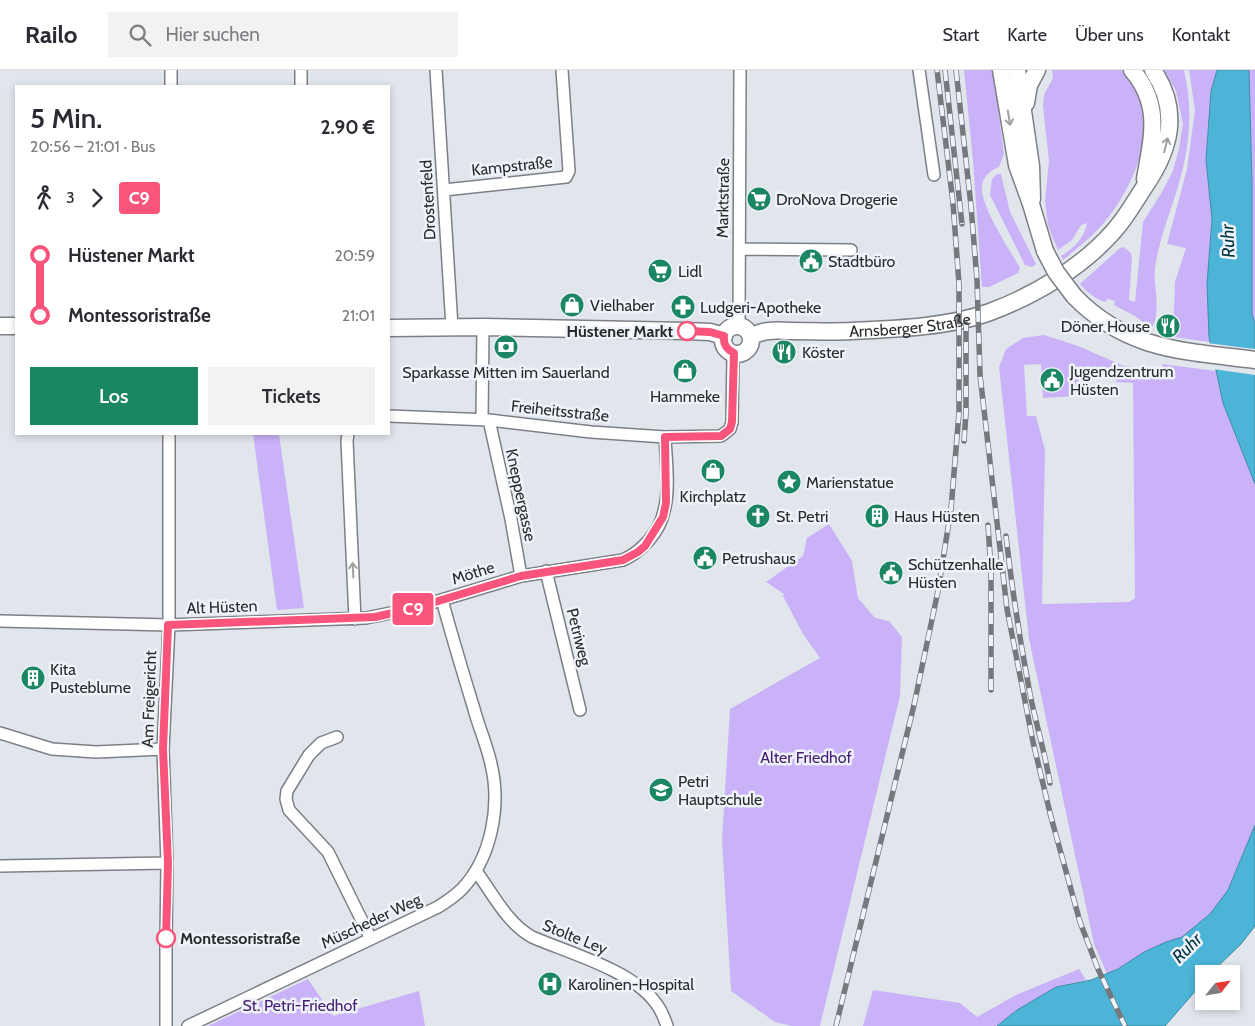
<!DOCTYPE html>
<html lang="de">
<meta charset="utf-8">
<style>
:root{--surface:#fff;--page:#f2f2f3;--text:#2b2b33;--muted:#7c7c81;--line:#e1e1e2;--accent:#1b8663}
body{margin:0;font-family:Cabin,sans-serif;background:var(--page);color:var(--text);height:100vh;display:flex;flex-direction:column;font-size:19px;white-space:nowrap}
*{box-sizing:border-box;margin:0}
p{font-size:16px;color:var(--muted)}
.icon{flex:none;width:28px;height:28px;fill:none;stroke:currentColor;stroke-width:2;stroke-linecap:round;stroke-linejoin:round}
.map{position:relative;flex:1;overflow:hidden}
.details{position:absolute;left:15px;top:15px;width:375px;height:350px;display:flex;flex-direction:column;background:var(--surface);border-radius:0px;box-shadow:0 2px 8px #0003}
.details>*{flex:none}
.badge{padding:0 10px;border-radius:4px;font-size:18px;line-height:32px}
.needle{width:32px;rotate:60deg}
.controls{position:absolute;left:1195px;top:895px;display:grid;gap:10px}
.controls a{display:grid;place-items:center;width:45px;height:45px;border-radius:0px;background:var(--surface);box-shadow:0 2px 8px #0003;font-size:25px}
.map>.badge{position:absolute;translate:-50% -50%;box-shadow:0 0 0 2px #fff}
.legs{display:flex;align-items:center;gap:8px;height:55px;padding:0 15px;font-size:16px}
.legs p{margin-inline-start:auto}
.overview{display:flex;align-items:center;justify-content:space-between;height:85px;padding:0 15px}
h1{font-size:28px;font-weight:600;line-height:38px}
.action{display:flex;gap:10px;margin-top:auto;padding:10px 15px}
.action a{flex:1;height:58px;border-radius:0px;background:var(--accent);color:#fff;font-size:20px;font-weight:600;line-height:58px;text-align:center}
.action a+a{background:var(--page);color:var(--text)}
ul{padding:0 15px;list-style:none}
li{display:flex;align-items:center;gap:18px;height:60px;font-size:19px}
li i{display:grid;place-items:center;width:8px;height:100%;margin:0 6px;background:currentColor}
li i::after{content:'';width:12px;height:12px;margin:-6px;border:4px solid;border-radius:50%;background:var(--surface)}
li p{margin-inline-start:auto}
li:first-child i{background:linear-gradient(#0000 50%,currentColor 0)}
li:last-child i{background:linear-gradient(currentColor 50%,#0000 0)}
header{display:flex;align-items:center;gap:30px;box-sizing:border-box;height:70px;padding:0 25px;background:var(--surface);border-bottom:1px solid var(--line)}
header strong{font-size:24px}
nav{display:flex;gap:28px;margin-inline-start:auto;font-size:18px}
.search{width:350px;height:45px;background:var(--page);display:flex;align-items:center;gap:12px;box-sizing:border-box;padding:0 18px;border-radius:0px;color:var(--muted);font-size:19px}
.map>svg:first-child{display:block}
.green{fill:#cab2f8;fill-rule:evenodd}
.water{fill:#4bb4d7;stroke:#418ba4}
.pier{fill:#e1e5ec}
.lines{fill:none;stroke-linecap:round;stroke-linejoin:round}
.street-casing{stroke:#7c8086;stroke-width:14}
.secondary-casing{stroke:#7c8086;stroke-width:19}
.street{stroke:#fff;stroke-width:11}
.secondary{stroke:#fff;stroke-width:16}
.rail-casing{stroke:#75787c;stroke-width:5.5}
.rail{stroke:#eef2f9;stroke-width:4;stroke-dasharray:11;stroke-linecap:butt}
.secondary-bridge-casing{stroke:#7c8086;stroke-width:19;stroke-linecap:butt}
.secondary-bridge{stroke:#fff;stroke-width:16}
.oneway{stroke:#9fa0a0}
.line-1-casing{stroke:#fff;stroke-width:11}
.line-1{stroke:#f9547b;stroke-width:8}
.stop-1-dot{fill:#fff;stroke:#f9547b;stroke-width:2.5}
.labels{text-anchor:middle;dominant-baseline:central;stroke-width:5;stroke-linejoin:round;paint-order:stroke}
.street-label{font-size:16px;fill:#292b2d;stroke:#eef2f9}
.poi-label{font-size:16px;fill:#292b2d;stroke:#eef2f9;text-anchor:start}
.stop-label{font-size:16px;font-weight:bold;fill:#292b2d;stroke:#eef2f9;text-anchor:end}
.park-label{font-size:16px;fill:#441d72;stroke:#eef2f9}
.water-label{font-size:18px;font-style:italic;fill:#023442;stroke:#eef2f9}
</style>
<header>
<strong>Railo</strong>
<div class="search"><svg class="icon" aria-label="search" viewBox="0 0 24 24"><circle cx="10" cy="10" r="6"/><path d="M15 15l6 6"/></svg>Hier suchen</div>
<nav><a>Start</a><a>Karte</a><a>Über uns</a><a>Kontakt</a></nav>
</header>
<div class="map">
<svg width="1255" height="956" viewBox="0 0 1255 956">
<rect width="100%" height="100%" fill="#e1e5ec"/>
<path class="green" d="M964,0h29l11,84 -5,13c-8,3 -16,9 -17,19 -2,20 28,64 38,82l-2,5 -29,14h-7l-9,-126z
M1052,0h71c10,10 23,32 23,47 1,33 -16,72 -36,98 -13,18 -30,31 -47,45l-2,-4c13,-8 23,-17 26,-33l-6,2 -9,15 -14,10 -10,-24 -3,-25 4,-40 -6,-55 1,-11 9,-17z
M1164,0h20c9,39 6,75 -5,113 -8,28 -20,56 -24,85 -2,16 7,47 -4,60l-16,-12 -21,-11 1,-4 -8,-2 -1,3c-11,-3 -18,-9 -26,-18l40,-36 4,-1 7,6 1,5 -3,42 6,2 8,-80 19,-30 11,-21 6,-23 4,-24 -7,-33z
M1189,0h28l-6,21 -5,69 6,59 -5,65 3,58 -37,-5 2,-55 11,-34 -19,-4 20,-75 8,-59z
M1249,0h6v253l-3,-9v-131z
M997,104h4l9,38 26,52 -4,3 -7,-2 -35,-70 2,-16z
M1044,265l34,11 46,20 39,3 -1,-5 54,7 7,32 32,81v341l-27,65 -18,24 -28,24 -16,4 -22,10 -25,17 -12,5 -13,-30 -65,-305 -30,-272 7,-18 17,-11zM1041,294l2,34 31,-2 4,-6 1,-17 31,1 7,8 16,1 2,215 -6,4 -87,2 3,-154 -9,-34h-9l-3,-51z
M253,364h26l25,174 -27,2z
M829,454l23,37 6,37 17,20 14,3 13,16 -2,59 -80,330h-28l-17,-4 -44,-31 -9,-151 8,-131 90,-51 -17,-24 -20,-38 1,-2 -18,-12 37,-26 4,-18z
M1079,899l7,11 -30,7 -39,23 -20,16h-134l10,-36 87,13 17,14 39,-22z
M308,909l25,37 86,-25 6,35h-217z"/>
<path class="water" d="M1217,0h32l3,113v131l3,9v161l-32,-81 -14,-66 -2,-53 5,-65 -6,-59 5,-69z
M1255,755v101l-14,18 -31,30h-6v7l-39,45h-168l20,-16 39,-23 35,-7 27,-11 26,-17 22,-10 16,-5 28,-23 18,-24z"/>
<path class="pier" d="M1207,273l48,6v26l-42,-6z"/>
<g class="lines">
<defs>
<path id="street" d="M436,0l16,257
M919,0l15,105
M171,16v-16
M301,16v-16
M444,120l122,-13 3,-6 -7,-101
M739,179l112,1
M739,256l1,-256
M389,346l100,4 102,12 74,5 56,-1 9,-7 2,-7 1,-69
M482,349l1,-92
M489,350l22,99 10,57
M348,364l-1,7 8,178
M546,501l34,139
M0,551l169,4 197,-7 49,-10 106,-32 102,-16c18,-8 37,-28 41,-49 6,-21 2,-51 1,-74
M0,663l52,16 44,3 67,-3
M337,667l-16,6 -12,12 -22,36 -1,8 3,11 39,42 43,87
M0,796l167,-3
M476,801c17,23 31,52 56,66 37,16 99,33 123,65 6,7 9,15 12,24
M166,956v-88l1,-75 -4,-114 6,-124v-191
M188,956l250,-119c8,-5 17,-11 24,-18 30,-32 39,-84 29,-125 -4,-19 -12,-36 -17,-55 -11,-36 -22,-73 -32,-109"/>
<g id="secondary">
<path d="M1001,0l16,95 14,39 14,47"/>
<path d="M1017,0l14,96 1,33"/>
<path d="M1132,0c30,35 20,68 13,109"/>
<path d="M1026,33l3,-18 8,-15"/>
<path d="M1074,226c53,55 111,55 181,64"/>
<path d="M0,256h16"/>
<circle cx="737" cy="270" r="14"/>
<path d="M389,258l94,-1 203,4 24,1 14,4"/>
<path id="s1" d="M751,266c6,-2 12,-5 18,-5 7,-1 15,0 23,0 20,0 40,1 60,0 44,-2 97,-4 138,-19 45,-17 91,-44 123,-80 13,-14 22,-31 32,-46 26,-38 35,-76 8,-116"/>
</g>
</defs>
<use href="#street" class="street-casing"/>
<use href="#secondary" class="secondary-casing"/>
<use href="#street" class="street"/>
<use href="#secondary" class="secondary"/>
<defs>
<path id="rail" d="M945,0l17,154
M956,0l15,136 6,74 3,95 27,234 26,133 18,75 29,105 18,47 27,57
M964,371l2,-28v-89
M988,455l3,45v120
M1006,466c6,53 14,105 24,158 6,30 15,59 20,89
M836,956l78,-321 24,-114 13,-82 8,-96v-129l-6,-81 -16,-133"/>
</defs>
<use href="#rail" class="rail-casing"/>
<use href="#rail" class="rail"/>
<defs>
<path id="secondary-bridge" d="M1045,181l11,21 18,24"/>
</defs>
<use href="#secondary-bridge" class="secondary-bridge-casing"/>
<use href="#secondary-bridge" class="secondary-bridge"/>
</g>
<defs><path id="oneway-shaft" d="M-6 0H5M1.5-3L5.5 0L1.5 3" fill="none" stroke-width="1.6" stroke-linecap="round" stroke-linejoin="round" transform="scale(1.25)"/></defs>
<g class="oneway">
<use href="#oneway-shaft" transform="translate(1009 48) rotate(81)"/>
<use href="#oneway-shaft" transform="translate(1166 75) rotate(-76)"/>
<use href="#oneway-shaft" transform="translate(353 500) rotate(-93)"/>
</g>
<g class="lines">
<defs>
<path id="line-1" d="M166,868l2,-75 -5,-114 5,-124 207,-8 40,-9 106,-32 102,-16 15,-8 7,-6 18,-29 3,-14 -1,-66 56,-1 9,-7 2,-7 2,-69c-8,-4 -11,-9 -10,-17l-14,-4 -23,-1"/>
</defs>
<use href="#line-1" class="line-1-casing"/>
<use href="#line-1" class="line-1"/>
</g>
<defs>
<symbol id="supermarket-disc" viewBox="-11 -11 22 22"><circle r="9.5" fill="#1b8663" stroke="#eef2f9"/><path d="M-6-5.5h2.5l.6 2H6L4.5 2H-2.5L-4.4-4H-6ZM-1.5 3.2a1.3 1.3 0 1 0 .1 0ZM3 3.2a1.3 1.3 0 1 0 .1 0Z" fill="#fff"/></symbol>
<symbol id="civic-disc" viewBox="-11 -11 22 22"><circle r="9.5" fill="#1b8663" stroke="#eef2f9"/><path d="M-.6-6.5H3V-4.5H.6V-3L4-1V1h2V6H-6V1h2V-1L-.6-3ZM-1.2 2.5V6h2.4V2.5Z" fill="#fff"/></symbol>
<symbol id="shop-disc" viewBox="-11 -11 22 22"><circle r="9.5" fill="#1b8663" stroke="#eef2f9"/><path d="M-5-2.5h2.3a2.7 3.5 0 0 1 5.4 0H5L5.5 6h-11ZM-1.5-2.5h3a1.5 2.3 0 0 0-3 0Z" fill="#fff"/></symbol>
<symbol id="pharmacy-disc" viewBox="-11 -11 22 22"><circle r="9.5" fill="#1b8663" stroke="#eef2f9"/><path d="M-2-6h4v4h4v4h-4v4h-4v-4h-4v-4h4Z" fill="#fff"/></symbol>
<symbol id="restaurant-disc" viewBox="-11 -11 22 22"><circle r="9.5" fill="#1b8663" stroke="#eef2f9"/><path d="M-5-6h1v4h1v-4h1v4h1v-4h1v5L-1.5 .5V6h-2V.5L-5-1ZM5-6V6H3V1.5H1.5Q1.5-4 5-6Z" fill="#fff"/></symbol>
<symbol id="bank-disc" viewBox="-11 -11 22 22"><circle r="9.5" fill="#1b8663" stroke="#eef2f9"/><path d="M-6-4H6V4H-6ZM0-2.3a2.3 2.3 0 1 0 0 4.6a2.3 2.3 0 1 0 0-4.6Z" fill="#fff"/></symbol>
<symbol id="sight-disc" viewBox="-11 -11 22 22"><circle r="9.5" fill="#1b8663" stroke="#eef2f9"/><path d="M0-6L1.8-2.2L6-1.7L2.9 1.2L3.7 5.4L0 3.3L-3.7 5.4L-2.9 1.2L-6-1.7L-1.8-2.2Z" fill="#fff"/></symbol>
<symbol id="church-disc" viewBox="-11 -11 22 22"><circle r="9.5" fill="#1b8663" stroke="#eef2f9"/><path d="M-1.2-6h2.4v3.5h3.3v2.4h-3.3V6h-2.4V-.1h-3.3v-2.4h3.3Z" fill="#fff"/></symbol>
<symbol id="building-disc" viewBox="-11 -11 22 22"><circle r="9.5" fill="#1b8663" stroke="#eef2f9"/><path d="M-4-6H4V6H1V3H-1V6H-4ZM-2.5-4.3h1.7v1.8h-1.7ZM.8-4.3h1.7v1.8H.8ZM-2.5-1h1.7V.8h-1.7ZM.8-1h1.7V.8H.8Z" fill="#fff"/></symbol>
<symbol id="school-disc" viewBox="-11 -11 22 22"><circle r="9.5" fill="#1b8663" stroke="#eef2f9"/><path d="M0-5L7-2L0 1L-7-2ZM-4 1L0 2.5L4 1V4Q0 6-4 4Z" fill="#fff"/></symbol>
<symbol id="hospital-disc" viewBox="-11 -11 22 22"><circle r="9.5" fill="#1b8663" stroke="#eef2f9"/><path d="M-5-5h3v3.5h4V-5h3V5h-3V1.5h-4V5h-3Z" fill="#fff"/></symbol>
</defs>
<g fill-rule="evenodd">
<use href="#supermarket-disc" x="745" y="115" width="28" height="28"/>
<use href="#civic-disc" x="797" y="177" width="28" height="28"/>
<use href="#supermarket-disc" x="646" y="187" width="28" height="28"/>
<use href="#shop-disc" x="558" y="221" width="28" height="28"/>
<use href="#pharmacy-disc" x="669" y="223" width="28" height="28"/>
<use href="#restaurant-disc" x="1154" y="242" width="28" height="28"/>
<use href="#bank-disc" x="492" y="263" width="28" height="28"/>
<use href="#restaurant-disc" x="770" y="268" width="28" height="28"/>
<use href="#shop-disc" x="671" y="287" width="28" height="28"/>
<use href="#civic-disc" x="1038" y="296" width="28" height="28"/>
<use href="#shop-disc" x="699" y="387" width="28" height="28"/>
<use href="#sight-disc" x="775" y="398" width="28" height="28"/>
<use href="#church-disc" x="744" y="432" width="28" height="28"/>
<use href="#building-disc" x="863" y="432" width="28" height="28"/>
<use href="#civic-disc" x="691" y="474" width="28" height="28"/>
<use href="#civic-disc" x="877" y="489" width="28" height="28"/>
<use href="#building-disc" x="19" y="594" width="28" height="28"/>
<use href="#school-disc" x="647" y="706" width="28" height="28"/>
<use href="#hospital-disc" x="536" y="900" width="28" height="28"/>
</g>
<g class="stop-1-dot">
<circle cx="687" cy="261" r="9"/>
<circle cx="166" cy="868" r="9"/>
</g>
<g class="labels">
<g class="street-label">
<text transform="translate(512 96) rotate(-6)">Kampstraße</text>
<text transform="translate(723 128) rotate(-89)">Marktstraße</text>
<text transform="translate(428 130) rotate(-93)">Drostenfeld</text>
<text stroke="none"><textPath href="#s1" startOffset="160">Arnsberger Straße</textPath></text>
<text transform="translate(560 341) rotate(6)">Freiheitsstraße</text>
<text transform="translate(521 425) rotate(78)">Kneppergasse</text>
<text transform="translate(473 503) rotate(-17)">Möthe</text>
<text transform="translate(222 537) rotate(-2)">Alt Hüsten</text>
<text transform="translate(579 567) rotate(76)">Petriweg</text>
<text transform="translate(149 629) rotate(-88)">Am Freigericht</text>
<text transform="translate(371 851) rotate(-25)">Müscheder Weg</text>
<text transform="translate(575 867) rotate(22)">Stolte Ley</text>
</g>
<g class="poi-label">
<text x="776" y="129">DroNova Drogerie</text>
<text x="828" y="191">Stadtbüro</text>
<text x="678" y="201">Lidl</text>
<text x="590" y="235">Vielhaber</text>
<text x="700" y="237">Ludgeri-Apotheke</text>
<text x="1150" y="256" text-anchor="end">Döner House</text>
<text x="802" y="282">Köster</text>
<text x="1070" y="301">Jugendzentrum<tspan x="1070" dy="18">Hüsten</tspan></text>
<text x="506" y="302" text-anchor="middle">Sparkasse Mitten im Sauerland</text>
<text x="685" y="326" text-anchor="middle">Hammeke</text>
<text x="806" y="412">Marienstatue</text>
<text x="713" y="426" text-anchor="middle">Kirchplatz</text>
<text x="776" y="446">St. Petri</text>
<text x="894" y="446">Haus Hüsten</text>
<text x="722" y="488">Petrushaus</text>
<text x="908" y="494">Schützenhalle<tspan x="908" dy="18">Hüsten</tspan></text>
<text x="50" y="599">Kita<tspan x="50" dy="18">Pusteblume</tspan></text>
<text x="678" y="711">Petri<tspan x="678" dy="18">Hauptschule</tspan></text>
<text x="568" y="914">Karolinen-Hospital</text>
</g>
<g class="stop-label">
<text x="673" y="261">Hüstener Markt</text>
<text x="180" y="868" text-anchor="start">Montessoristraße</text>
</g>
<g class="park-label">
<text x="806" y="687">Alter Friedhof</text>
<text x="300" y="935">St. Petri-Friedhof</text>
</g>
<g class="water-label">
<text transform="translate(1228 171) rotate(-93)">Ruhr</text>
<text transform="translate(1187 878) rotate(-45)">Ruhr</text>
</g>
</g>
</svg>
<div class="controls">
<a><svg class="needle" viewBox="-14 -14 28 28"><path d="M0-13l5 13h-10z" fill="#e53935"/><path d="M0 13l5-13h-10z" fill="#7c7c81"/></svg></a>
</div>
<b class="badge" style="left:413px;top:539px;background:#f9547b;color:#fff">C9</b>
<section class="details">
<div class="overview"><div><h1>5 Min.</h1><p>20:56 – 21:01 · Bus</p></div><b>2.90 €</b></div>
<div class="legs"><svg class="icon" aria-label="walk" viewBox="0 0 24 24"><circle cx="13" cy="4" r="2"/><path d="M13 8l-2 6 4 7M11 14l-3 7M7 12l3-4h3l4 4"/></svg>3<svg class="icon" aria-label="forward" viewBox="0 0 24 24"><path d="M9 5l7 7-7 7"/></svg><b class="badge" style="background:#f9547b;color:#fff">C9</b></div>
<ul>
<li><i style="color:#f9547b"></i><b>Hüstener Markt</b><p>20:59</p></li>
<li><i style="color:#f9547b"></i><b>Montessoristraße</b><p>21:01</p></li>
</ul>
<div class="action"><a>Los</a><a>Tickets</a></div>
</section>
</div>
